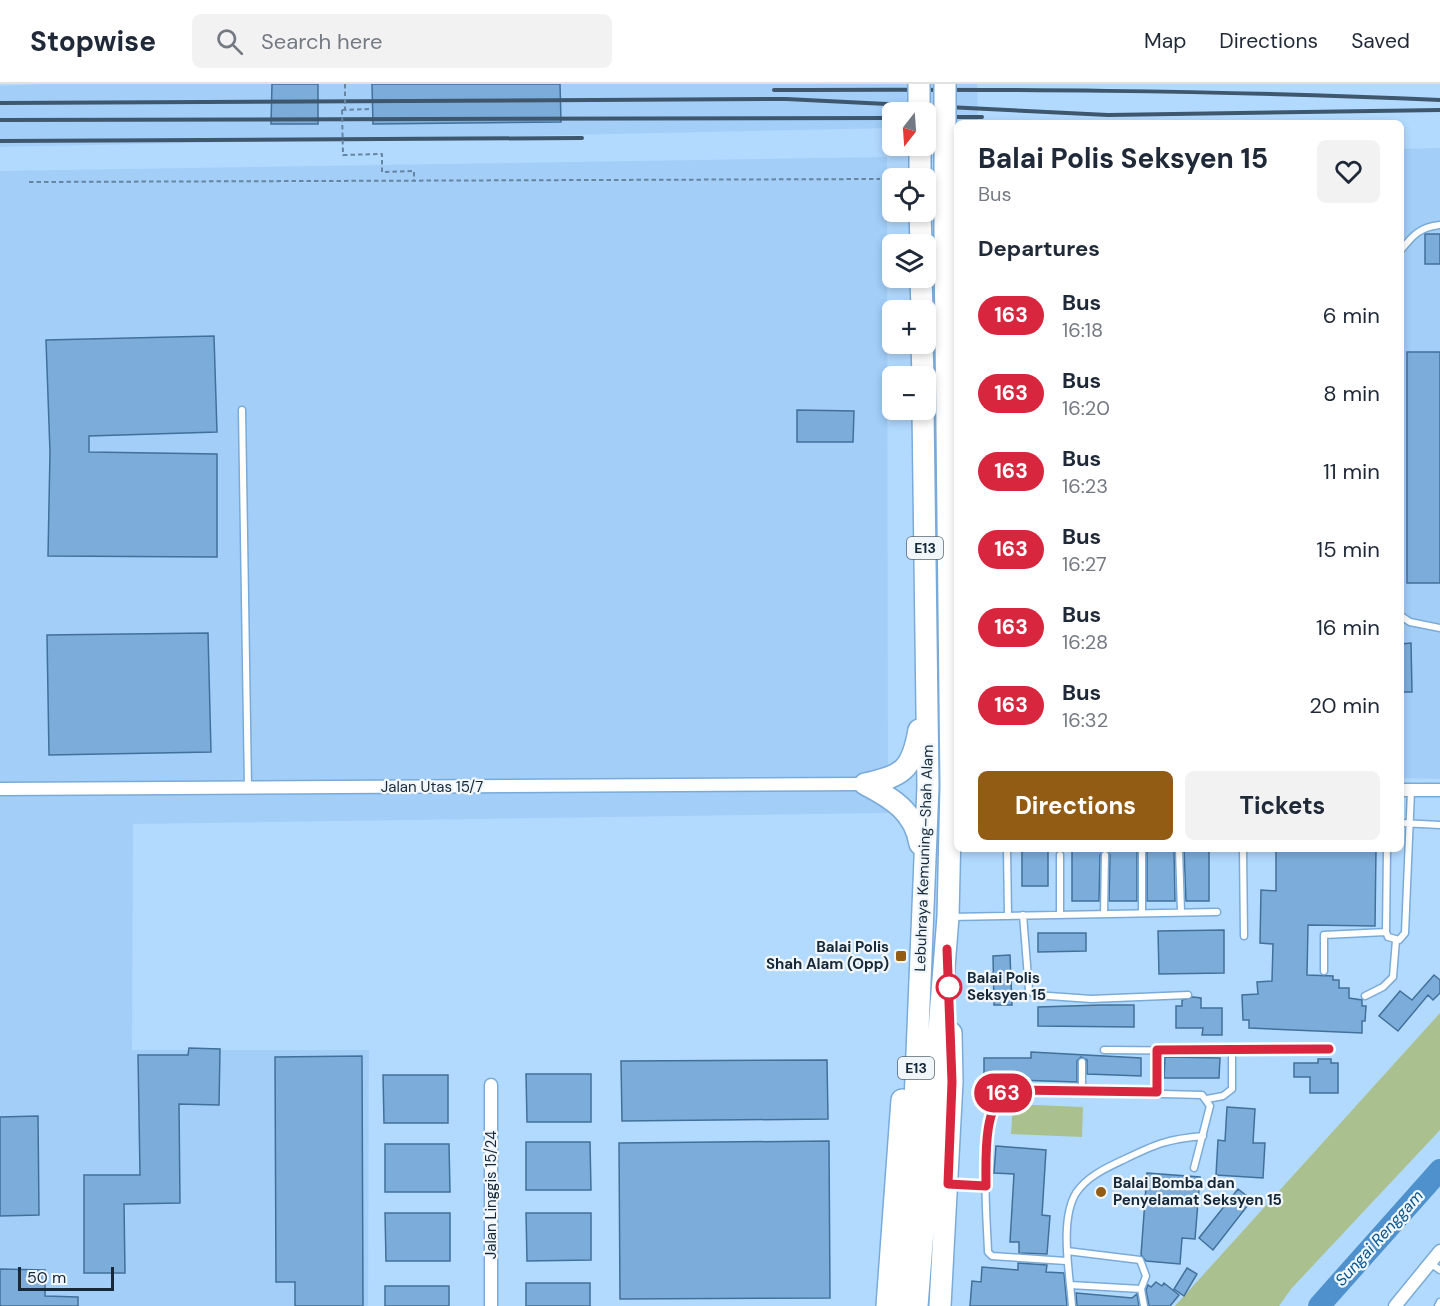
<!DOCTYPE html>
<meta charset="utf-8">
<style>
:root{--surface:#fff;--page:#f2f2f3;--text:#1f2937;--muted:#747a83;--line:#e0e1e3;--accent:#935c15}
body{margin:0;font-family:"DM Sans",sans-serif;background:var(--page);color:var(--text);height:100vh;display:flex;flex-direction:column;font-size:22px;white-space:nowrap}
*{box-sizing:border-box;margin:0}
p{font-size:20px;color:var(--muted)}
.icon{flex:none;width:33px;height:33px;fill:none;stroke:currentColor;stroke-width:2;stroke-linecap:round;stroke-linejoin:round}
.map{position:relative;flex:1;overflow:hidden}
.drawer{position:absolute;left:954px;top:36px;width:450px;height:732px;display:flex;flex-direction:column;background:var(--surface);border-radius:9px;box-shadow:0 3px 9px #0003}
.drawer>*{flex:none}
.badge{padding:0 12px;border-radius:20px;font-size:21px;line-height:39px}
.needle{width:39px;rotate:197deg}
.tools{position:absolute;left:882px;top:18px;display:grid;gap:12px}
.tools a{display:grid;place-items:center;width:54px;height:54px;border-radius:9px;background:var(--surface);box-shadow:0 3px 9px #0003;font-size:30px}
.scale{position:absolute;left:18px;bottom:15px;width:96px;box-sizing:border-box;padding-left:6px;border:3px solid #15293a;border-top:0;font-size:16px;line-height:21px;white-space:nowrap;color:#15293a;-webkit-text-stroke:4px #f1f6fb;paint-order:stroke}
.map>.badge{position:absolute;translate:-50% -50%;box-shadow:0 0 0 3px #fff}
h2{padding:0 24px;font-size:22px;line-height:54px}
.round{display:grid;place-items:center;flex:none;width:63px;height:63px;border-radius:9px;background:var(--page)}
.head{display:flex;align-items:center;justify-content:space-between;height:102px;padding:0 24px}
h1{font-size:28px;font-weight:700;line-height:45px}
.primary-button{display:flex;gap:12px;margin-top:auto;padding:12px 24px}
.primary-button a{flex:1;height:69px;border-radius:9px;background:var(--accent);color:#fff;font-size:24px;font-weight:700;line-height:69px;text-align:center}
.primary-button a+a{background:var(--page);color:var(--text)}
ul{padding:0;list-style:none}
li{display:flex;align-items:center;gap:18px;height:78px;padding:0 24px}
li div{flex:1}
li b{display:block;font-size:22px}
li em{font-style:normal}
li .badge{min-width:66px;font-weight:700;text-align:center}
header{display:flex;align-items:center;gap:36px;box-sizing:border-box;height:84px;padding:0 30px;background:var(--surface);border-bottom:2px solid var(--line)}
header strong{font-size:28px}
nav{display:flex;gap:33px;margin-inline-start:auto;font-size:21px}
.search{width:420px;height:54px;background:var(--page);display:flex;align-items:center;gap:15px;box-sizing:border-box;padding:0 21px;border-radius:9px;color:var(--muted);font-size:22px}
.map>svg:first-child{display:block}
.built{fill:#a2cef8}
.green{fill:#abc08f}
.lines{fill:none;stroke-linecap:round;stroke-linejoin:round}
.river{stroke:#4e91cc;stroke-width:22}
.building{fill:#7cadda;stroke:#41709a;stroke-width:1.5}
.service-casing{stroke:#7aabd8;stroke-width:9}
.minor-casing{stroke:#7aabd8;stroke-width:15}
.motorway-casing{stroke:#7aabd8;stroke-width:24}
.path{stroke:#6685a0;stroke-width:2;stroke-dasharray:4.5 3;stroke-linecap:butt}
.service{stroke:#fff;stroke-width:6}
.minor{stroke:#fff;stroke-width:12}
.motorway{stroke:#fff;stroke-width:21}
.rail{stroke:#3e576d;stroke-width:4}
.motorway-bridge-casing{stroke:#7aabd8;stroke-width:24;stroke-linecap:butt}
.path-bridge{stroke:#6685a0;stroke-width:2;stroke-dasharray:4.5 3;stroke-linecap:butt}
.motorway-bridge{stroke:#fff;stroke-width:21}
.line-casing{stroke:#fff;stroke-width:14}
.line{stroke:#d7263d;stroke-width:9}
.poi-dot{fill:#935c15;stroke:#f1f6fb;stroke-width:2}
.stop-dot{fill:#fff;stroke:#d7263d;stroke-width:3}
.labels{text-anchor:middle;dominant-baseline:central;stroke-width:4.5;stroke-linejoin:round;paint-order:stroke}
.shield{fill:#f1f6fb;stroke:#576674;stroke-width:1.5}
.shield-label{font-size:14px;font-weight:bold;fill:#15293a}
.street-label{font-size:15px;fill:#15293a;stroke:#f1f6fb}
.poi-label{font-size:15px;font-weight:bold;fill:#15293a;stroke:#f1f6fb;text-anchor:end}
.stop-label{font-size:15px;font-weight:bold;fill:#15293a;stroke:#f1f6fb;text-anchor:start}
.water-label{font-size:16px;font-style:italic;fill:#05578e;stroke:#f1f6fb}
</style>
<header>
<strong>Stopwise</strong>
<div class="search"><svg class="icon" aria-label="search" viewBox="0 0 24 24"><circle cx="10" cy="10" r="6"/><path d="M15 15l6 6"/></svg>Search here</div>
<nav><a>Map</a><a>Directions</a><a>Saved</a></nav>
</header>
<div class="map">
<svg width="1440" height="1222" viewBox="0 0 1440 1222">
<rect width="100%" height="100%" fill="#b2daff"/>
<path class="built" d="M42,0h935l1,39 -52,4v-15h-34v16l-892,19v-61z
M1440,64v631l-39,-1v-629z
M887,73l1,656 -755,11 -1,226h237l-1,256h-368v-1135z"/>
<path class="green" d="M1440,929v117l-149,159 -12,17h-104z
M1013,1020l70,3 -1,30 -71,-3z"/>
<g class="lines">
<path class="river" d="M1319,1222l121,-136"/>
</g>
<path class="building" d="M272,0h46v40h-47z
M372,0h188l1,38 -188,2z
M1425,150h15v30h-15z
M214,252l3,96 -128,4v16l128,2v103l-169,-1 2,-104 -4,-112z
M1407,268h33v231h-33z
M797,326l57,1 -1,31h-56z
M208,549l3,119 -162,3 -2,-120z
M1411,559l1,49h-11v-48z
M1022,765h26v37h-26z
M1072,765h65v52h-28l1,-46 -5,-5 -5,5 -1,46h-27z
M1147,765h27l1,52h-28z
M1184,765h25v52h-23z
M1276,765h100l-1,77 -67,-1 -1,50 26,1v4h6v8h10v10l13,2v6h4l-1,15h-3v12l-113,-5v-8h-6l-1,-25 16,-1 -1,-12 15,-1 1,-37 -13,-1 1,-53 15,1z
M1224,846v43l-65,1 -1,-43z
M1038,849h48v18l-48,1z
M1010,871l2,50h-18l-1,-49z
M1434,891l6,5v13l-7,7 -5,-5 -30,36 -19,-15 21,-25 12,9z
M1193,913l8,1v10h21v27h-20l1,-7h-27v-22h6v-6z
M1101,921h33v22l-96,-1v-19z
M189,964l31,1 -1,56 -40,-1 1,99 -56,1 1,69h-41v-98h56l-2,-120h50z
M1031,968l110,6v18l-54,-2v-14l-6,-3 -4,4v21l-93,-3v-21h47z
M362,972l1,250h-68v-24h-19l-1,-225z
M1165,973l55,1 -1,20h-55z
M1318,975h13v4h7v30h-28v-16h-16v-14h24z
M827,976l1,59 -206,2 -1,-60z
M526,990h65v48h-64z
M383,991h65v48h-64z
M1227,1023l28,2 -2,34h12l-2,35 -47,-3 2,-35 7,1z
M38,1032l1,99 -39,1v-99z
M829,1057l1,157 -210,1 -1,-156z
M526,1058h64l1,48h-65z
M385,1060h64l1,48h-65z
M996,1062l50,4 -4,65 8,1 -3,38 -28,-1v-11h-9l4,-68 -20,-1z
M1147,1089l53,4 -5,62 -13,-1 -2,26 -34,-3 -5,-6z
M1238,1105l14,11 -39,50 -14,-12z
M385,1129h65v48h-64z
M526,1129h65v47l-64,1z
M1018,1179l29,2 -1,7 18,1 3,33h-97l2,-25 9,1 1,-15 36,3z
M1187,1184l10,6 -13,22 -10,-7z
M0,1185l45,1v26l33,1v9h-78z
M1156,1198l6,4 2,-3 15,12 -9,11h-21l-3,-16 2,-5 3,2z
M526,1199h64v23h-64z
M385,1202h64v20h-64z
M1076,1209l56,5 5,-4 2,12h-62z"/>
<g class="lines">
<defs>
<path id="service" d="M1401,166c12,-15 19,-23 39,-25
M242,326l6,377
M1401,532l9,6 30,6
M1401,739l39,2
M1007,765l1,67
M1142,765v64
M1179,765l2,63
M1243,765l1,87
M1387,765l-1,83 2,5 11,3 6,-7 6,-142
M1060,771v60
M1104,830l1,-59
M1023,831l6,75 6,5 56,4 97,-4
M950,833l267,-5
M1324,887v-36l62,-3
M1365,912l18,-9 10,-10 3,-37
M1104,966l128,1
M1157,966v42
M1082,1007v-29
M1207,1015l16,-3 9,-7v-39l97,-1
M950,1100l36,2
M1067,1167l73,9 6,16 -5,13
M1066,1177l-74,-5 -4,-4c-1,-37 -12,-140 19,-162l195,5 8,11 -16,62
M1430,1179l10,7
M1070,1201l71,4 3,17
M1072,1222c-2,-31 -13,-85 4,-113 11,-17 32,-26 49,-34 31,-15 43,-20 78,-23
M1438,1222l2,-4"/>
<path id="minor" d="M0,705l865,-5
M1401,706h39
M491,1001v221
M1395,1222l45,-55"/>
<path id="motorway" d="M920,62v32
M920,128l1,32
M921,194l1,32
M922,260l1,32
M865,700c38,-8 47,-14 54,-54
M865,700c27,14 50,28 55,60
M887,1222l15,-206
M902,1222l10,-131 16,-389 -5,-376
M917,1222l31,-389 3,-131 -6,-540
M940,1222l12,-224 -1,-49"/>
</defs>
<use href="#service" class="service-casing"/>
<use href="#minor" class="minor-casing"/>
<use href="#motorway" class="motorway-casing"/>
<path class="path" d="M342,26l29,-1
M29,98l851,-3"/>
<use href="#service" class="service"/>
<use href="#minor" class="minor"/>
<use href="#motorway" class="motorway"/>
<path class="rail" d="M774,6c222,-1 444,0 666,10
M0,19l786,-4 322,16 332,-5
M926,33h56
M0,36l892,-2
M0,57l582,-3"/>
<defs>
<path id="motorway-bridge" d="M919,0v28
M945,0v162"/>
</defs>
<use href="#motorway-bridge" class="motorway-bridge-casing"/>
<path class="path-bridge" d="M345,0v25
M342,26l1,45 39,-1v18l32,-1v10"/>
<use href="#motorway-bridge" class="motorway-bridge"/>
</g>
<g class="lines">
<defs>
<path id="line" d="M947,865l5,133 -4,102 38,2c0,-28 -3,-79 21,-96l150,2v-42l172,-1"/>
</defs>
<use href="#line" class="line-casing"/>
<use href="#line" class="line"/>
</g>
<g class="poi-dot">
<rect x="895" y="866" width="12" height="12" rx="3"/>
<circle cx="1101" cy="1108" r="6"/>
</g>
<circle class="stop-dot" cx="949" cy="903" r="12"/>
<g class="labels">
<g class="shield">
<rect x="907" y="453" width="36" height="22" rx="4.5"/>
<rect x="898" y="973" width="36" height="22" rx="4.5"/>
</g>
<g class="shield-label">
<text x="925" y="464">E13</text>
<text x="916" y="984">E13</text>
</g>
<g class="street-label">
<text x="432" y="703">Jalan Utas 15/7</text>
<text transform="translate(924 774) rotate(-88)">Lebuhraya Kemuning–Shah Alam</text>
<text transform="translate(491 1111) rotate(-90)">Jalan Linggis 15/24</text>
</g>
<g class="poi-label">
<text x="889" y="863">Balai Polis<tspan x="889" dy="17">Shah Alam (Opp)</tspan></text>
<text x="1113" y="1099" text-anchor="start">Balai Bomba dan<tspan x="1113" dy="17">Penyelamat Seksyen 15</tspan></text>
</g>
<g class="stop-label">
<text x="967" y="894">Balai Polis<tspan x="967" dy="17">Seksyen 15</tspan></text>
</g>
<g class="water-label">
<text transform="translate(1379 1154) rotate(-48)">Sungai Renggam</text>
</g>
</g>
</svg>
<div class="tools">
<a><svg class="needle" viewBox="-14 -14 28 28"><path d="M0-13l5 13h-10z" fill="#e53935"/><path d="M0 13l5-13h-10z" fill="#747a83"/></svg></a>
<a><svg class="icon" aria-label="locate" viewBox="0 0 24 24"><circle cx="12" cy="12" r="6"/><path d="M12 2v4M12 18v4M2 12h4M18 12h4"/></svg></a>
<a><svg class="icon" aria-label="layers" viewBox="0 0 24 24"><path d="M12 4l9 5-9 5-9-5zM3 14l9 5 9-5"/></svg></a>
<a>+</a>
<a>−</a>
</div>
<div class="scale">50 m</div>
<b class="badge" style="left:1003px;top:1009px;background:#d7263d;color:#fff">163</b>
<section class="drawer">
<div class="head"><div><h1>Balai Polis Seksyen 15</h1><p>Bus</p></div><a class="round"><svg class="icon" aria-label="heart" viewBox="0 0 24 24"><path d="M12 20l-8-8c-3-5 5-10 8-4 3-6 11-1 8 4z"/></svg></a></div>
<h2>Departures</h2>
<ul>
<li><span class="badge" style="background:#d7263d;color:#fff">163</span><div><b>Bus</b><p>16:18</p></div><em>6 min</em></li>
<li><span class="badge" style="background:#d7263d;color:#fff">163</span><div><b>Bus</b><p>16:20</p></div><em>8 min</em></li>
<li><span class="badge" style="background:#d7263d;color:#fff">163</span><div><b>Bus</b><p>16:23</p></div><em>11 min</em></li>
<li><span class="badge" style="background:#d7263d;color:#fff">163</span><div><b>Bus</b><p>16:27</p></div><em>15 min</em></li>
<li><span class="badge" style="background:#d7263d;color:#fff">163</span><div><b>Bus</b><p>16:28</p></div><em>16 min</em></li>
<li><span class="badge" style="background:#d7263d;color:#fff">163</span><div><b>Bus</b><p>16:32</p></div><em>20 min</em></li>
</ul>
<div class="primary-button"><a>Directions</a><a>Tickets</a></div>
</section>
</div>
